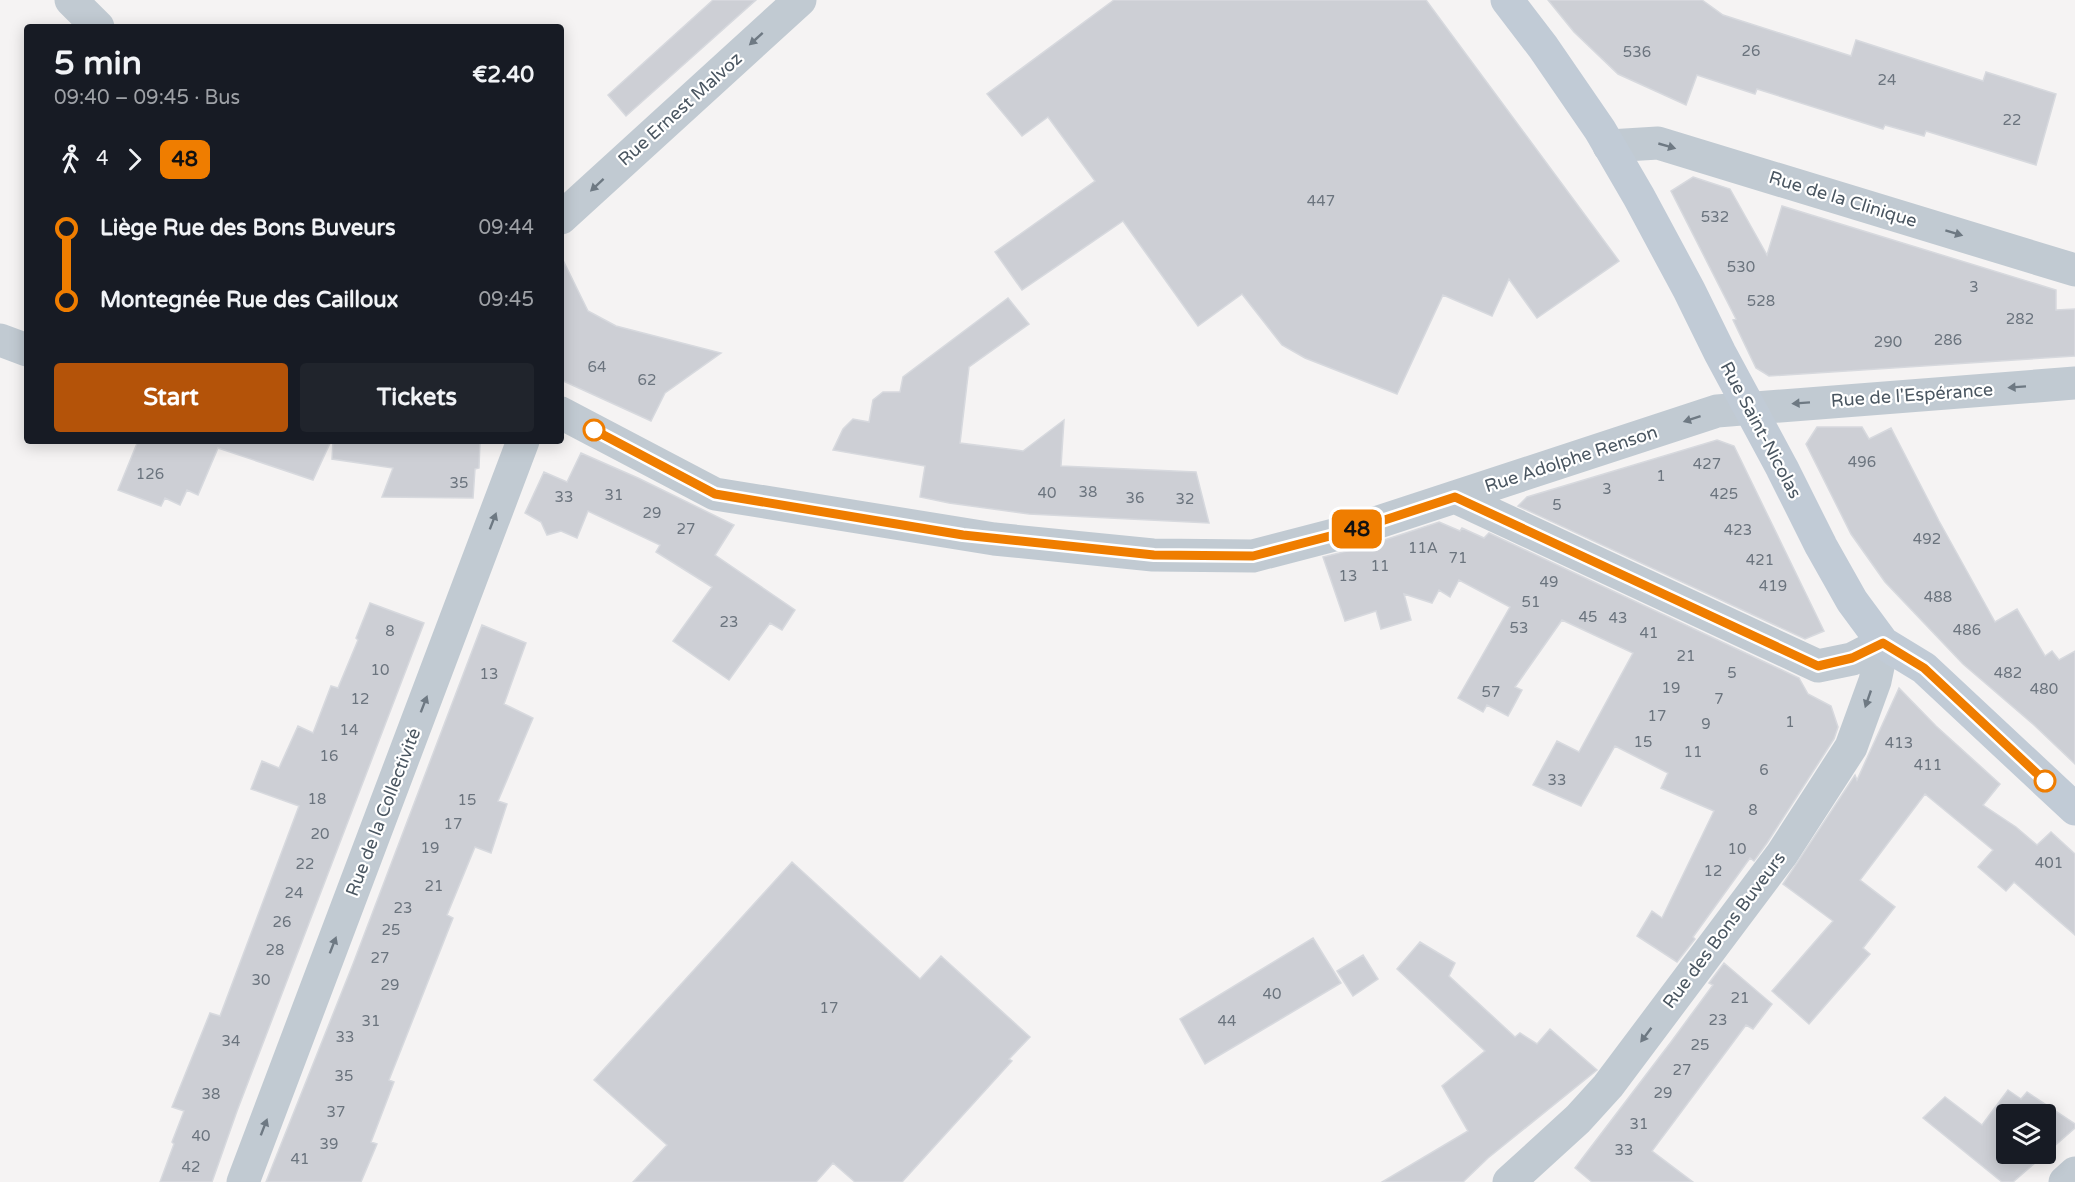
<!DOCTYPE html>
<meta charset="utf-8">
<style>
:root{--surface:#171b24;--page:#20242c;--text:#f1f3f6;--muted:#9ea1a6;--accent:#b45309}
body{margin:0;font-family:"Varela Round",sans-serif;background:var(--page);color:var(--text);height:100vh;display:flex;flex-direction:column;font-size:22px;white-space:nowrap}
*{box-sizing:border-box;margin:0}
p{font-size:20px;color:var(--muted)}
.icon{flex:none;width:33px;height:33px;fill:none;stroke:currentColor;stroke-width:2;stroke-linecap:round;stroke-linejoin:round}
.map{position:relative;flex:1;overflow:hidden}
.panel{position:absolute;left:24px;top:24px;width:540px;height:420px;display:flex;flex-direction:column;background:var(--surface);border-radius:6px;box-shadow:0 3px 15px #0003}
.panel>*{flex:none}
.badge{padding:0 12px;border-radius:9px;font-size:21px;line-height:39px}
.fabs{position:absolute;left:1996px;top:1104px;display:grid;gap:12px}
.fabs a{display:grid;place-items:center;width:60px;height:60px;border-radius:6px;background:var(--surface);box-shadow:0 3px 15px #0003;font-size:30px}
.map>.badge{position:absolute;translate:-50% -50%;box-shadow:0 0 0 3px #fff}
.legs{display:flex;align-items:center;gap:9px;height:66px;padding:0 30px;font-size:20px}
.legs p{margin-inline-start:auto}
.head{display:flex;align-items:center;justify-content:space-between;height:102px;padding:0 30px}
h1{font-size:33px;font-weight:700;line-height:45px}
.primary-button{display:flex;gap:12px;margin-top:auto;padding:12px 30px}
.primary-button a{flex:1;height:69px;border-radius:6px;background:var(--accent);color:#fff;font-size:24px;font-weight:700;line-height:69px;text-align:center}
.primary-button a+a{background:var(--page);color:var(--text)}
ul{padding:0 30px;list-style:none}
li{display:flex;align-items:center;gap:21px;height:72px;font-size:22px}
li i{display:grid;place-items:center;width:9px;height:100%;margin:0 8px;background:currentColor}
li i::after{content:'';width:15px;height:15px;margin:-8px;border:4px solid;border-radius:50%;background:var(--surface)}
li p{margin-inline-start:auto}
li:first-child i{background:linear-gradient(#0000 50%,currentColor 0)}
li:last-child i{background:linear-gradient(currentColor 50%,#0000 0)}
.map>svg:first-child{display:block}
.building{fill:#cdcfd5;stroke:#d7d9de;stroke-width:1.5;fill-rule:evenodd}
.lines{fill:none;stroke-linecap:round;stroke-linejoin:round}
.street{stroke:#c1cad2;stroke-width:33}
.secondary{stroke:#c1cbd6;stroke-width:33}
.oneway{fill:#6e7983}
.line-1-casing{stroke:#fff;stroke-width:14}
.line-1{stroke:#ef7d00;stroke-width:9}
.stop-1-dot{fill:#fff;stroke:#ef7d00;stroke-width:3}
.labels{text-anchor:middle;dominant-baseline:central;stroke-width:4.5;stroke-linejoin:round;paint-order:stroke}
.number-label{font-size:15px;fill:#6b747e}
.street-label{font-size:18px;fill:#4a5661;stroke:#fff}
</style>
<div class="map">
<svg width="2075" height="1182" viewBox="0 0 2075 1182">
<rect width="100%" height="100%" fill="#f5f3f3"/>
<path class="building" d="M713,0h43l-130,116 -18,-21z
M1114,0h312l193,261 -82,57 -28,-39 -17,37 -49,-21 -46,99 -92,-36 -23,-13 -40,-51 -44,32 -75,-105 -101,69 -27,-38 100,-71 -47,-64 -26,19 -35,-42z
M1548,0h154l21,15 128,41 5,-16 127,41 3,-9 70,22 -20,71 -110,-34 -2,5 -39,-11 -2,4 -126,-40 -2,5 -58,-19 -11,30 -68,-31 -44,-42z
M1693,177l37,12 37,66 15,-49 274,84v20l19,-1v47l-306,20 -13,-8 -23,-48 3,-1 -65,-128z
M561,256l27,55 28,15 105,27 -56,40 -14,28 -90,-41z
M1008,298l21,26 -60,43 -9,76 63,8 41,-31 -3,46 135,6 13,51 -180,-9 -80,-11 -29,-6 5,-31 -92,-16 10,-21 10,-10 16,3 4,-22 10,-8h17l3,-15z
M1817,427h45l7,12 22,-11 48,93 56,101 22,-13 28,47 7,-5 7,9 16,-9v113l-41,-39 -71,-61 -78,-82 -34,-48 -45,-90z
M1717,440l17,6 90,185 -19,8 -287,-133 9,-9z
M138,441h193l-18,39 -95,-32 -20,47 -11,-5 -7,15 -15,-7 -4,8 -43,-16z
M333,441h147l-1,27 -4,1 -2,29 -91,-1 11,-29 -61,-9z
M581,453l57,25 96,47 -19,30 80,55 -13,20 -12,-7 -41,57 -56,-39 39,-54 -56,-35 4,-7 -72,-34 -11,27 -16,-7 -14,4 -6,-13 -16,-9 19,-41 23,10z
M1439,522l21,9 2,-3 22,10 5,-5 310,145 9,16 23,12 7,21 -4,12 -67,104 -13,18 -4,-3 -57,79 2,2 -18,23 -40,-26 15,-25 10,7 52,-107 -53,-23 7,-15 -53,-27 -34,60 -48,-21 24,-44 22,11 54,-99 -71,-33 -47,67 7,3 -14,26 -21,-11 -4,7 -25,-14 52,-91 -51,-27 -9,17 -11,-7 -7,13 -28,-9 7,26 -30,9 -5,-18 -31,10 -22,-64 40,-10z
M370,603l54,20 -187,488 -25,71h-52l14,-38 -2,-2 12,-31 -12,-4 38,-94 10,3 79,-210 -48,-17 11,-28 17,7 19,-42 15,7 18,-47 7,2 20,-48 -2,-2z
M482,625l44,18 -22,61 29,14 -35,83 9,3 -16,49 -16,-6 -28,68 6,3 -64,162 5,2 -23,60 6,2 -16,38h-95l87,-218z
M1899,688l37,38 64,58 -17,21 33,22 21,18 14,-13 24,22v81l-61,-53 -8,9 -28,-24 15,-17 -68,-56 -65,86 35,27 -32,41 7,6 -61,70 -37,-33 61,-70 -50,-37 72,-109 2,5z
M792,862l128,117 21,-23 89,81 -21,22 3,2 -110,121h-47l-22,-19 -17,19h-183l34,-37 -73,-65z
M1313,938l28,45 -136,81 -25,-45z
M1420,942l35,21 -6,13 66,61 5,-4 17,11 13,-15 47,41 -109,88 -25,24h-81l86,-51 -26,-45 43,-35 -88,-82z
M1363,955l15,24 -25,17 -16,-25z
M1724,963l48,41 -19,25 -7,-4 -94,126 41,31h-101l-17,-14 96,-126 42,-57 -4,-2z
M2008,1090l13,9 6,-7 48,32v4l-62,54h-11l-79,-64 22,-21 37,28zM2007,1114h39v40h-39z"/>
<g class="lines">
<path class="street" d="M71,0l27,27
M1609,146l49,-3 417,127
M561,218l239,-218
M0,340l27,10
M561,413l154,81 279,45 159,16 100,1 104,-27 360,-118 358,-28
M1455,497l363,169 34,-7 31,-16
M243,1182l280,-741
M1509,1182l69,-63 30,-33 174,-232 69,-107 24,-66 8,-38
M2065,1182l10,-9"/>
<path class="secondary" d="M1507,0l36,47 57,83 39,67 50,93 31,63 62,115 39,78 31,55 31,42 41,25 151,141"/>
</g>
<defs><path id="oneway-solid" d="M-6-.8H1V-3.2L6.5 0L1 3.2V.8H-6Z" transform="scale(1.5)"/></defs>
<g class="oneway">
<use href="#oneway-solid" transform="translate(756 39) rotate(138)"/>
<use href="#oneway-solid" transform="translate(1667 146) rotate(16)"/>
<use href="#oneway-solid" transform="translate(597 185) rotate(137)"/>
<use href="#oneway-solid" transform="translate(1954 233) rotate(17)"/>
<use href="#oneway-solid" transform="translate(2017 387) rotate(176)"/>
<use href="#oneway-solid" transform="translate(1801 403) rotate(176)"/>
<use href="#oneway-solid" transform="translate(1692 419) rotate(162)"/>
<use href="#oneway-solid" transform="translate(493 521) rotate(-69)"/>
<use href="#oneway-solid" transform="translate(1868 699) rotate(109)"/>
<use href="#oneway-solid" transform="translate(424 704) rotate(-69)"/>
<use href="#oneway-solid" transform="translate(333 945) rotate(-69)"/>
<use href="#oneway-solid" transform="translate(1646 1035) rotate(127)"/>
<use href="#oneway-solid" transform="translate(264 1127) rotate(-69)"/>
</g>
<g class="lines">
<defs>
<path id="line-1" d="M594,430l121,64 248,41 191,20 99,1 104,-27 98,-32 363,169 34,-8 31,-15 41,25 121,113"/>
</defs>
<use href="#line-1" class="line-1-casing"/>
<use href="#line-1" class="line-1"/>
</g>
<g class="stop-1-dot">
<circle cx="594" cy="430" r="10"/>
<circle cx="2045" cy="781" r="10"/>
</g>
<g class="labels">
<g class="number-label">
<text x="1751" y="51">26</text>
<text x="1637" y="52">536</text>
<text x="1887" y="80">24</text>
<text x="2012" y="120">22</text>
<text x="1321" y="201">447</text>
<text x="1715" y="217">532</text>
<text x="1741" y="267">530</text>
<text x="1974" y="287">3</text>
<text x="1761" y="301">528</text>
<text x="2020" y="319">282</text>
<text x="1948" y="340">286</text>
<text x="1888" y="342">290</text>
<text x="597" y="367">64</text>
<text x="647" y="380">62</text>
<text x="1862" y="462">496</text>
<text x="1707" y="464">427</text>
<text x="150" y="474">126</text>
<text x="1661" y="476">1</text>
<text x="459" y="483">35</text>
<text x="1607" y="489">3</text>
<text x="1088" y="492">38</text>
<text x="1047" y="493">40</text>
<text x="1724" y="494">425</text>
<text x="614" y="495">31</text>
<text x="564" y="497">33</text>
<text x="1135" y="498">36</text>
<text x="1185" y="499">32</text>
<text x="1557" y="505">5</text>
<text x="652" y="513">29</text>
<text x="686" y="529">27</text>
<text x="1738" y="530">423</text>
<text x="1927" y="539">492</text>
<text x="1423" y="548">11A</text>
<text x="1458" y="558">71</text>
<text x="1760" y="560">421</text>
<text x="1380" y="566">11</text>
<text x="1348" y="576">13</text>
<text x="1549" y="582">49</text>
<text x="1773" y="586">419</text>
<text x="1938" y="597">488</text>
<text x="1531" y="602">51</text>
<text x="1588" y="617">45</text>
<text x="1618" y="618">43</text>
<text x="729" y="622">23</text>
<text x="1519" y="628">53</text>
<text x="1967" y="630">486</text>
<text x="390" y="631">8</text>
<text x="1649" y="633">41</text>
<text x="1686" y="656">21</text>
<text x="380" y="670">10</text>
<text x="1732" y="673">5</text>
<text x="2008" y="673">482</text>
<text x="489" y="674">13</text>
<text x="1671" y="688">19</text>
<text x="2044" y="689">480</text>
<text x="1491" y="692">57</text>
<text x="360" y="699">12</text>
<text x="1719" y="699">7</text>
<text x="1657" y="716">17</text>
<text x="1790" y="722">1</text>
<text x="1706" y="724">9</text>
<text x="349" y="730">14</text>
<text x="1643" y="742">15</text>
<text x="1899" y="743">413</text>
<text x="1693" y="752">11</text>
<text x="329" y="756">16</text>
<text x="1928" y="765">411</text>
<text x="1764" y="770">6</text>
<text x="1557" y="780">33</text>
<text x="317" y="799">18</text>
<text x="467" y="800">15</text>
<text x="1753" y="810">8</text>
<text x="453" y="824">17</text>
<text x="320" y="834">20</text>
<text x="430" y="848">19</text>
<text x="1737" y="849">10</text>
<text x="2049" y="863">401</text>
<text x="305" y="864">22</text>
<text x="1713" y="871">12</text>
<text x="434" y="886">21</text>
<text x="294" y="893">24</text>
<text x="403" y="908">23</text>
<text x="282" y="922">26</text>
<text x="391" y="930">25</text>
<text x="275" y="950">28</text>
<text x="380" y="958">27</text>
<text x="261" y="980">30</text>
<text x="390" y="985">29</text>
<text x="1272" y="994">40</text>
<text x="1740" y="998">21</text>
<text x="829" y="1008">17</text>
<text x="1718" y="1020">23</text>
<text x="371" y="1021">31</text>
<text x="1227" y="1021">44</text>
<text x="345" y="1037">33</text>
<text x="231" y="1041">34</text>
<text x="1700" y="1045">25</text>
<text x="1682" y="1070">27</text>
<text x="344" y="1076">35</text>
<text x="1663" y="1093">29</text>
<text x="211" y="1094">38</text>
<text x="336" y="1112">37</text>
<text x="1639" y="1124">31</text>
<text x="201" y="1136">40</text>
<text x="329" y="1144">39</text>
<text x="1624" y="1150">33</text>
<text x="300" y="1159">41</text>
<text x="191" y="1167">42</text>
</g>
<g class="street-label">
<text transform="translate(680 109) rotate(-42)">Rue Ernest Malvoz</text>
<text transform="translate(1843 199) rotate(17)">Rue de la Clinique</text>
<text transform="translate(1912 395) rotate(-4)">Rue de l'Espérance</text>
<text transform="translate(1761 430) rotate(62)">Rue Saint-Nicolas</text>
<text transform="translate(1571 459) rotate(-18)">Rue Adolphe Renson</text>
<text transform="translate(383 812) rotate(-69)">Rue de la Collectivité</text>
<text transform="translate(1724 930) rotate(-53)">Rue des Bons Buveurs</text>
</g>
</g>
</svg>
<div class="fabs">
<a><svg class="icon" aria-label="layers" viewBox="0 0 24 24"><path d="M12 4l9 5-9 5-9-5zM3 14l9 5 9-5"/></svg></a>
</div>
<b class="badge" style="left:1357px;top:529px;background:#ef7d00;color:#111">48</b>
<section class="panel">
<div class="head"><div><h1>5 min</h1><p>09:40 – 09:45 · Bus</p></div><b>€2.40</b></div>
<div class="legs"><svg class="icon" aria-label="walk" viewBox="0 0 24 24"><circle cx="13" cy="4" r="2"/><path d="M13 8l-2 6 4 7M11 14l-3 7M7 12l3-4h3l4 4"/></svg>4<svg class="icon" aria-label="forward" viewBox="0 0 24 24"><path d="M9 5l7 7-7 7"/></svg><b class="badge" style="background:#ef7d00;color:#111">48</b></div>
<ul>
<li><i style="color:#ef7d00"></i><b>Liège Rue des Bons Buveurs</b><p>09:44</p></li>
<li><i style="color:#ef7d00"></i><b>Montegnée Rue des Cailloux</b><p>09:45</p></li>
</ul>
<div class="primary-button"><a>Start</a><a>Tickets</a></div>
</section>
</div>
